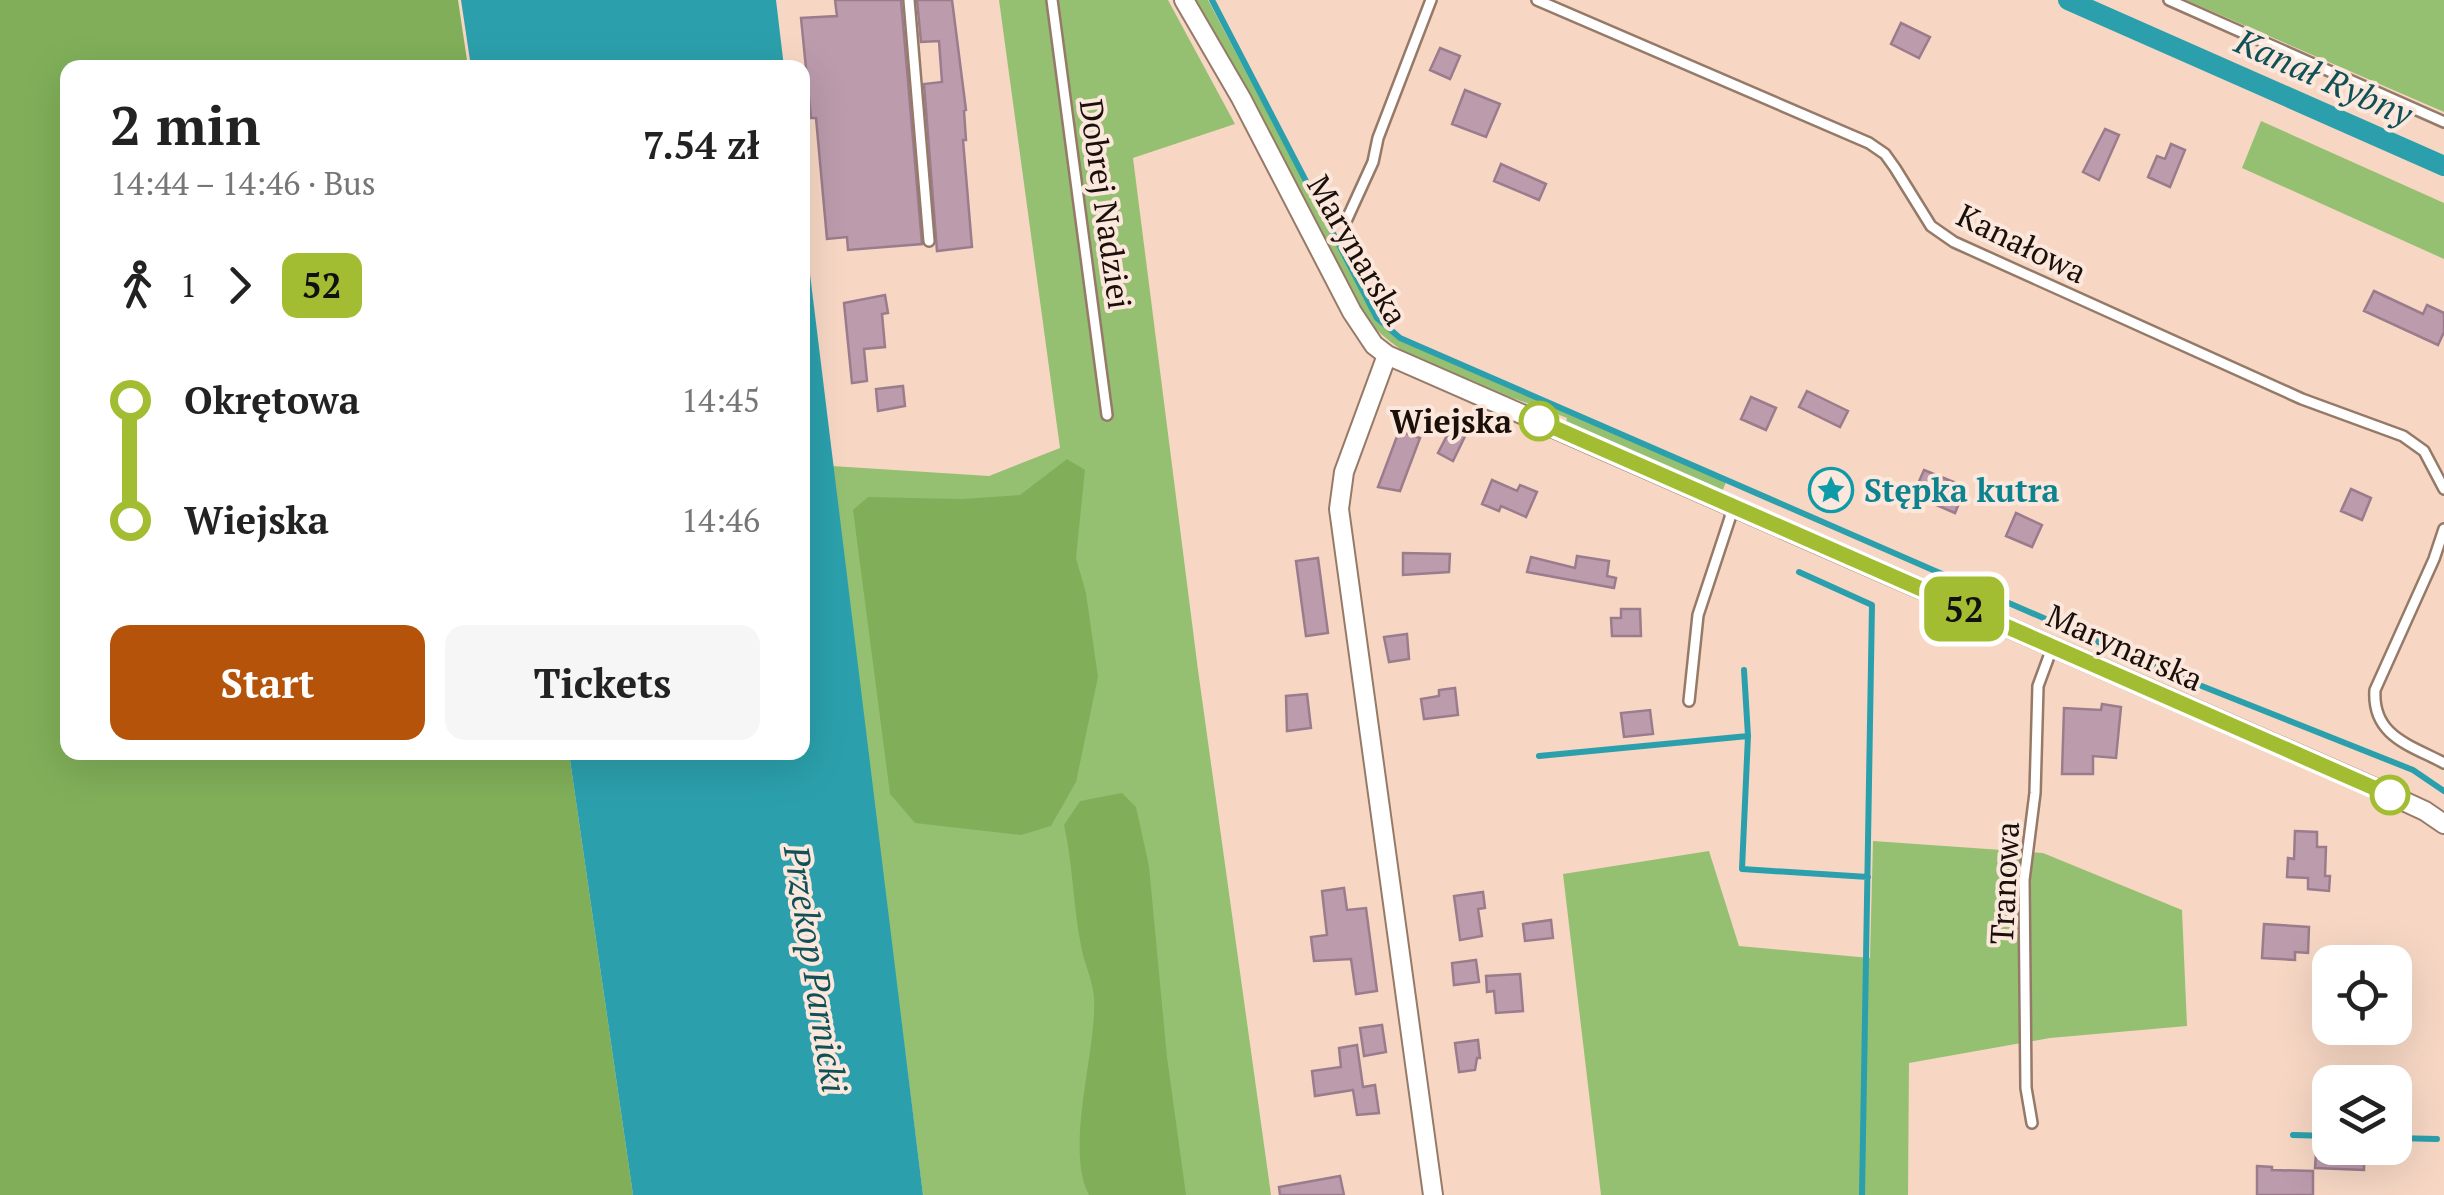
<!DOCTYPE html>
<meta charset="utf-8">
<style>
:root{--surface:#fff;--page:#f6f6f6;--text:#222;--muted:#767676;--accent:#b45309}
body{margin:0;font-family:"PT Serif",serif;background:var(--page);color:var(--text);height:100vh;display:flex;flex-direction:column;font-size:38px;white-space:nowrap}
*{box-sizing:border-box;margin:0}
p{font-size:32px;color:var(--muted)}
.icon{flex:none;width:55px;height:55px;fill:none;stroke:currentColor;stroke-width:2;stroke-linecap:round;stroke-linejoin:round}
.map{position:relative;flex:1;overflow:hidden}
.side{position:absolute;left:60px;top:60px;width:750px;height:700px;display:flex;flex-direction:column;background:var(--surface);border-radius:20px;box-shadow:0 10px 40px #0002}
.side>*{flex:none}
.badge{padding:0 20px;border-radius:15px;font-size:35px;line-height:65px}
.fabs{position:absolute;left:2312px;top:945px;display:grid;gap:20px}
.fabs a{display:grid;place-items:center;width:100px;height:100px;border-radius:20px;background:var(--surface);box-shadow:0 10px 40px #0002;font-size:50px}
.map>.badge{position:absolute;translate:-50% -50%;box-shadow:0 0 0 5px #fff}
.legs{display:flex;align-items:center;gap:15px;height:110px;padding:0 50px;font-size:32px}
.legs p{margin-inline-start:auto}
.head{display:flex;align-items:center;justify-content:space-between;height:170px;padding:0 50px}
h1{font-size:55px;font-weight:600;line-height:75px}
.action{display:flex;gap:20px;margin-top:auto;padding:20px 50px}
.action a{flex:1;height:115px;border-radius:20px;background:var(--accent);color:#fff;font-size:40px;font-weight:600;line-height:115px;text-align:center}
.action a+a{background:var(--page);color:var(--text)}
ul{padding:0 50px;list-style:none}
li{display:flex;align-items:center;gap:35px;height:120px;font-size:38px}
li i{display:grid;place-items:center;width:15px;height:100%;margin:0 12px;background:currentColor}
li i::after{content:'';width:25px;height:25px;margin:-12px;border:8px solid;border-radius:50%;background:var(--surface)}
li p{margin-inline-start:auto}
li:first-child i{background:linear-gradient(#0000 50%,currentColor 0)}
li:last-child i{background:linear-gradient(currentColor 50%,#0000 0)}
.map>svg:first-child{display:block}
.green{fill:#95c072}
.forest{fill:#81af59}
.water{fill:#2ba0ac}
.lines{fill:none;stroke-linecap:round;stroke-linejoin:round}
.stream{stroke:#2ba0ac;stroke-width:6}
.canal{stroke:#2ba0ac;stroke-width:20}
.building{fill:#bb9bac;stroke:#9b7c8c;stroke-width:2.5}
.lane-casing{stroke:#967a68;stroke-width:14}
.street-casing{stroke:#967a68;stroke-width:22}
.lane{stroke:#fff;stroke-width:9}
.street{stroke:#fff;stroke-width:18}
.line-1-casing{stroke:#fff;stroke-width:22}
.line-1{stroke:#a2bd31;stroke-width:15}
.stop-1-dot{fill:#fff;stroke:#a2bd31;stroke-width:5}
.labels{text-anchor:middle;dominant-baseline:central;stroke-width:8;stroke-linejoin:round;paint-order:stroke}
.street-label{font-size:32px;fill:#1a1009;stroke:#fbe7dc}
.stop-label{font-size:32px;font-weight:bold;fill:#1a1009;stroke:#fbe7dc;text-anchor:end}
.culture-label{font-size:32px;font-weight:bold;fill:#0d838f;stroke:#fbe7dc;text-anchor:start}
.water-label{font-size:35px;font-style:italic;fill:#105157;stroke:#fbe7dc}
</style>
<div class="map">
<svg width="2444" height="1195" viewBox="0 0 2444 1195">
<rect width="100%" height="100%" fill="#f7d7c4"/>
<path class="green" d="M999,0h169l67,124 -102,34 65,512 73,525h-348l-91,-729 157,10 71,-28z
M1195,0h13l170,322 20,18 328,142 -4,10 -156,-69 1,-5c-60,-26 -154,-42 -200,-99z
M2186,0h258v112z
M2261,121l183,82v56l-202,-91z
M1873,841l170,12 139,57 5,116 -137,12 -141,25 -1,132h-307l-38,-321 146,-23 30,95 131,12z"/>
<path class="forest" d="M0,0h458l10,67 -400,1v684l501,1 64,442h-633z
M1067,459l18,11 -9,88 10,35 12,84 -22,105 -25,44 -30,9 -106,-12 -25,-29 -37,-284 15,-13 93,2 59,-4z
M1122,793l14,14 13,59 18,191 19,138h-97c-25,-46 8,-145 5,-197 -1,-17 -10,-35 -13,-52 -8,-40 -8,-81 -17,-121l16,-24z"/>
<path class="water" d="M461,0h315l8,67h-313z
M803,217l120,978h-290l-64,-442 233,-1z"/>
<g class="lines">
<path class="stream" d="M1212,0l165,318 23,20 779,339 234,93 31,21
M1799,572l73,33 -10,590
M1744,670l4,66
M1539,756l209,-20 -6,133 126,8
M2293,1135l37,1
M2395,1138l42,1"/>
<path class="canal" d="M2068,0l376,166"/>
</g>
<path class="building" d="M835,0h66l21,244 -74,6 -1,-13 -20,2 -11,-121h-5l-10,-100 36,-2z
M917,0h35l14,110 -2,1 2,29h-3l9,107 -35,4 -13,-167 18,-2 -3,-41 -18,1z
M1901,23l29,14 -11,21 -28,-14z
M1440,48l20,8 -10,23 -20,-9z
M1465,90l35,14 -14,33 -34,-13z
M2105,129l14,6 -20,45 -16,-8z
M2171,144l14,6 -15,37 -22,-10 9,-21 8,3z
M1501,164l45,20 -7,16 -45,-19z
M2374,291l49,23 4,-9 17,8v19l-6,13 -74,-34z
M885,295l3,18 -6,1 3,33 -21,2 3,32 -15,2 -8,-80z
M903,386l2,20 -27,5 -2,-22z
M1807,391l41,20 -8,16 -41,-20z
M1751,397l25,11 -10,22 -25,-11z
M1456,418l15,6 -18,37 -15,-8z
M1399,431l21,7 -20,53 -22,-4z
M1924,470l42,17 -11,26 -42,-18z
M1492,480l25,11 3,-6 17,7 -11,25 -25,-11 -2,5 -17,-7z
M2351,489l20,9 -9,22 -21,-9z
M2016,513l26,12 -10,22 -26,-11z
M1403,553l47,1 -1,18 -46,3z
M1577,556l32,5 -2,15 9,2 -2,10 -87,-16 4,-15 44,11z
M1318,558l10,75 -22,3 -10,-75z
M1621,609h19l1,27h-29l-1,-18h10z
M1407,634l2,25 -20,3 -5,-25z
M1455,688l3,27 -34,4 -3,-20 18,-3v-6z
M1307,694l4,34 -24,3 -1,-35z
M2102,704l19,3 -5,51 -23,-2v18h-31l2,-66 37,2z
M1650,710l3,24 -29,3 -3,-24z
M2295,831l22,1v15h9l-1,29h5l-1,15 -21,-2v-11l-21,-1 1,-19 6,1z
M1344,888l3,22 19,-2 11,83 -21,3 -5,-35 -37,2 -3,-24 16,-2 -5,-44z
M1483,892l2,16 -7,1 4,27 -22,4 -6,-44z
M1551,920l2,18 -28,3 -2,-17z
M2264,924l45,3 -1,26 -13,-1v8l-33,-2z
M1476,960l3,22 -25,3 -2,-22z
M1520,974l3,37 -27,2 -2,-22 -7,1 -1,-16z
M1382,1025l4,27 -22,4 -4,-28z
M1478,1040l2,18h-3l-2,12 -16,2 -4,-29z
M1357,1045l6,42 12,-2 4,28 -22,2 -4,-25 -38,6 -3,-25 29,-4 -2,-19z
M2316,1153l48,1v16l-49,-2z
M2257,1166l15,1v3l41,1v24h-56z
M1340,1176l4,19h-64l-1,-8z"/>
<g class="lines">
<defs>
<path id="lane" d="M909,0l20,241
M1052,0l55,415
M1537,0l332,143 16,11 10,14 36,58 23,16 348,157 101,37 21,15 20,38
M2169,0l275,122
M1347,219l26,-57 5,-24 53,-138
M2444,529l-10,30 -59,131c-3,46 35,55 69,73
M1689,701l9,-86 32,-97 1,-12
M2032,1123l-6,-35 -2,-208 11,-87 3,-107 14,-38"/>
<path id="street" d="M1184,0l57,98 111,214 22,33 13,10 997,437 41,19 19,13
M1387,355l-43,117 -5,37 94,686"/>
</defs>
<use href="#lane" class="lane-casing"/>
<use href="#street" class="street-casing"/>
<use href="#lane" class="lane"/>
<use href="#street" class="street"/>
</g>
<g class="lines">
<defs>
<path id="line-1" d="M1539,421l851,374"/>
</defs>
<use href="#line-1" class="line-1-casing"/>
<use href="#line-1" class="line-1"/>
</g>
<defs>
<symbol id="sight-ring" viewBox="-11 -11 22 22"><circle r="9.5" fill="#fbe7dc" stroke="#0f9aa8" stroke-width="1.5"/><path d="M0-6L1.8-2.2L6-1.7L2.9 1.2L3.7 5.4L0 3.3L-3.7 5.4L-2.9 1.2L-6-1.7L-1.8-2.2Z" fill="#0f9aa8"/></symbol>
</defs>
<g fill-rule="evenodd">
<use href="#sight-ring" x="1806" y="465" width="50" height="50"/>
</g>
<g class="stop-1-dot">
<circle cx="1539" cy="421" r="18"/>
<circle cx="2390" cy="795" r="18"/>
</g>
<g class="labels">
<g class="street-label">
<text transform="translate(1106 204) rotate(82)">Dobrej Nadziei</text>
<text transform="translate(2022 243) rotate(26)">Kanałowa</text>
<text transform="translate(1358 250) rotate(60)">Marynarska</text>
<text transform="translate(2125 647) rotate(24)">Marynarska</text>
<text transform="translate(2004 883) rotate(-87)">Tranowa</text>
</g>
<g class="stop-label">
<text x="1512" y="421">Wiejska</text>
</g>
<g class="culture-label">
<text x="1864" y="490">Stępka kutra</text>
</g>
<g class="water-label">
<text transform="translate(2324 77) rotate(24)">Kanał Rybny</text>
<text transform="translate(816 969) rotate(81)">Przekop Parnicki</text>
</g>
</g>
</svg>
<div class="fabs">
<a><svg class="icon" aria-label="locate" viewBox="0 0 24 24"><circle cx="12" cy="12" r="6"/><path d="M12 2v4M12 18v4M2 12h4M18 12h4"/></svg></a>
<a><svg class="icon" aria-label="layers" viewBox="0 0 24 24"><path d="M12 4l9 5-9 5-9-5zM3 14l9 5 9-5"/></svg></a>
</div>
<b class="badge" style="left:1964px;top:609px;background:#a2bd31;color:#111">52</b>
<section class="side">
<div class="head"><div><h1>2 min</h1><p>14:44 – 14:46 · Bus</p></div><b>7.54 zł</b></div>
<div class="legs"><svg class="icon" aria-label="walk" viewBox="0 0 24 24"><circle cx="13" cy="4" r="2"/><path d="M13 8l-2 6 4 7M11 14l-3 7M7 12l3-4h3l4 4"/></svg>1<svg class="icon" aria-label="forward" viewBox="0 0 24 24"><path d="M9 5l7 7-7 7"/></svg><b class="badge" style="background:#a2bd31;color:#111">52</b></div>
<ul>
<li><i style="color:#a2bd31"></i><b>Okrętowa</b><p>14:45</p></li>
<li><i style="color:#a2bd31"></i><b>Wiejska</b><p>14:46</p></li>
</ul>
<div class="action"><a>Start</a><a>Tickets</a></div>
</section>
</div>
